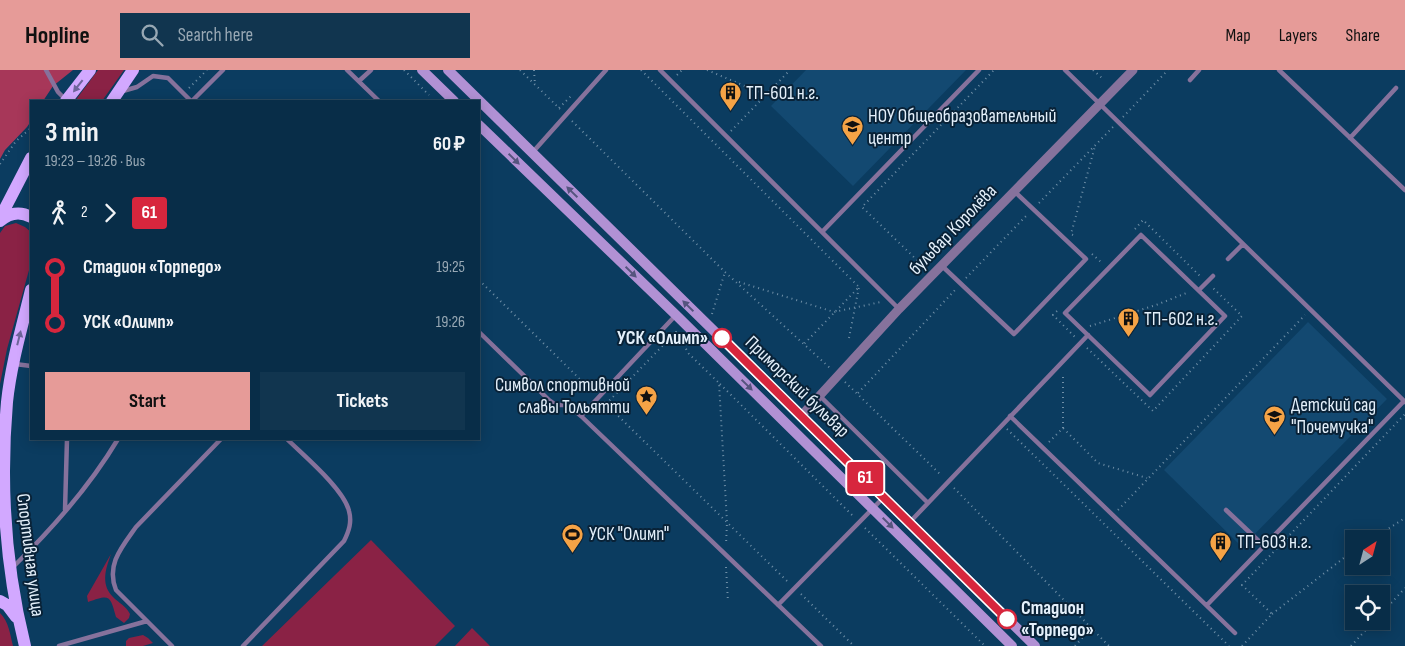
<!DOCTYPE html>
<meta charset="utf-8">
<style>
:root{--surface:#082d48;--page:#11354f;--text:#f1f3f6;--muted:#98a8b4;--line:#294960;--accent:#e69b98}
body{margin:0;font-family:"Sofia Sans Condensed",sans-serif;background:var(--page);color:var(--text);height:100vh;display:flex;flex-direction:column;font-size:19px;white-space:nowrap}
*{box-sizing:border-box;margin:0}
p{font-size:16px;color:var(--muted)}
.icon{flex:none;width:28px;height:28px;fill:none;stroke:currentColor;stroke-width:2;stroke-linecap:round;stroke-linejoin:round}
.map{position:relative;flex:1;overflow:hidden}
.side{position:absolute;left:30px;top:30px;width:450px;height:340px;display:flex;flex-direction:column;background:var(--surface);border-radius:0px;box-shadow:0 2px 12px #0003,0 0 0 1px var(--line)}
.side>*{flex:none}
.badge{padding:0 10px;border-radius:4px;font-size:18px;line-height:32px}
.needle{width:32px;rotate:36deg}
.tools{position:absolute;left:1345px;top:460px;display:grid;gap:10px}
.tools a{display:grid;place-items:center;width:45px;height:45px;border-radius:0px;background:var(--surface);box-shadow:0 2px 12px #0003,0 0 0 1px var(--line);font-size:25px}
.map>.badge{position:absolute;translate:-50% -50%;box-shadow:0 0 0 2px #fff}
.legs{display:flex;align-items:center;gap:8px;height:55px;padding:0 15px;font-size:16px}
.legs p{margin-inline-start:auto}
.summary{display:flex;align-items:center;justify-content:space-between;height:85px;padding:0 15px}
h1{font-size:28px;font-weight:700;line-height:38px}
.cta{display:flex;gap:10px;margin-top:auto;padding:10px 15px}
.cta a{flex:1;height:58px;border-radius:0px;background:var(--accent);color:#111;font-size:20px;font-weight:700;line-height:58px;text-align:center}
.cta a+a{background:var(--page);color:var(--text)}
ul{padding:0 15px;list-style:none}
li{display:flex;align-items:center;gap:18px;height:55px;font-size:19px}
li i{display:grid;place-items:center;width:8px;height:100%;margin:0 6px;background:currentColor}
li i::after{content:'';width:12px;height:12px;margin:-6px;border:4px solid;border-radius:50%;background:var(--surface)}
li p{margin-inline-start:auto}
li:first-child i{background:linear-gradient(#0000 50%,currentColor 0)}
li:last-child i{background:linear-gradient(currentColor 50%,#0000 0)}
header{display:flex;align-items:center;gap:30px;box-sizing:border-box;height:70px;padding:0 25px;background:var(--accent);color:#111}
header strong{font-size:24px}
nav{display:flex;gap:28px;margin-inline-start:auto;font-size:18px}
.search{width:350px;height:45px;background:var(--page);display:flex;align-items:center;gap:12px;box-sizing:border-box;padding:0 18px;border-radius:0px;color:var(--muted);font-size:19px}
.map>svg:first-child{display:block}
.built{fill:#134971}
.green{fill:#8a2245}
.forest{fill:#a73759}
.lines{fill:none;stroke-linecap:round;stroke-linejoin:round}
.path{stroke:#6f8fa7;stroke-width:2;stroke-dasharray:1 4;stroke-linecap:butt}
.lane{stroke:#86729c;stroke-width:4.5}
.street{stroke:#86729c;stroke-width:9}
.secondary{stroke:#b191d4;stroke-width:10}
.primary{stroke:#d2a8ff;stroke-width:12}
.oneway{fill:#6e659b}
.oneway2{fill:#55547e}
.line-1-casing{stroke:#fff;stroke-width:11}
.line-1{stroke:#d7263d;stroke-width:8}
.stop-1-dot{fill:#fff;stroke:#d7263d;stroke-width:2.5}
.labels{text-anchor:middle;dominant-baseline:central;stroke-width:4;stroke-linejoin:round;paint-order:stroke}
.poi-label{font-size:19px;fill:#e4f0fb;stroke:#092237;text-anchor:start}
.street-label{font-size:19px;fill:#e4f0fb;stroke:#092237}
.stop-label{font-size:19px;font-weight:bold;fill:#e4f0fb;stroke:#092237;text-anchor:end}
</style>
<header>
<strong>Hopline</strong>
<div class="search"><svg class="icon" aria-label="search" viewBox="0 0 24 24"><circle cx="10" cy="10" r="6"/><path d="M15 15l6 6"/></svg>Search here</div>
<nav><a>Map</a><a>Layers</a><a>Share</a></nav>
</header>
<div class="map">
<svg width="1405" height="576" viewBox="0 0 1405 576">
<rect width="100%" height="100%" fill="#0b3c60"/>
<path class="built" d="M806,0h160l-113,116 -82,-80z
M1308,252l79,77 -145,148 -78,-77z"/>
<path class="green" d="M98,0h26l-22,31h-27z
M16,153l9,4 6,5v31l-24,86 -7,35v-151l5,-7z
M371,470l84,86 -20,20h-173z
M111,484c-5,14 -11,30 2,43 6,6 13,9 17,17l-1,4 -5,5 -8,-6c-6,-22 -6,-23 -28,-15l-1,-6z
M0,543c9,9 10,21 13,33h-13z
M472,558l18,18h-35z
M143,565l5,3 5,5 -10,3h-17v-5l3,-3z"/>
<path class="forest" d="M0,0h73l-20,16 -10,15h-12v20l-4,6 -22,23 -5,9z"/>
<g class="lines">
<path class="path" d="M404,0l25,25
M520,0l40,39
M534,0l1,15
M641,0l218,217 -55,57
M707,0l59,25
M1093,0l10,9
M677,5l5,-5
M189,18l18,-18
M165,31l1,-1
M559,38l14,-14
M1123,47l45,-47
M572,51l153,151 105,96
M731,61l59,-61
M0,94l16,-23 15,-13
M1039,133l74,-76
M1135,159l8,-9 58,57
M1073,165l-2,-1 24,-88
M1092,184l10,9 -1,1
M921,194l-59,-57 132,-137
M966,208l61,-63
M479,210l114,112
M739,212l95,30 47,-10
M1057,241l-4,4 22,22
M712,244l13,-42
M1090,256l66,-21 33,-13
M849,268l10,-51
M1087,278l66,63 89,-95 -30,-29
M845,312l97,94
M720,314l133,132
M858,323l98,-104
M604,332l184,180
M606,334l70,-72 13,22 30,29 8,139 -1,23
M1063,358v-55
M1007,359l222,217
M1049,372l14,-14 35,35 49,15
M954,418l155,158
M1118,440l187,-195
M865,458l120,118
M1372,469l33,-21
M726,497l2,35
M801,524l53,52
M1272,544l82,-64
M1381,544l24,-26
M1075,576l16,-18
M1242,576l30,-32 -30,-29 163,-171
M1351,576l23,-25"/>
<path class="lane" d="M46,0l12,22 8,8
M347,0l32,31
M660,0l239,239
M1065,0l340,332
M1279,0l126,120
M1190,10l9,-10
M359,11l12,-11
M123,21l14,-4 16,-11 15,2 23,23
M192,31l31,-31
M1350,68l46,-50
M532,83l74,-83
M822,162l157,-162
M1141,165l84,81 -75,79 -85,-82z
M1228,189l15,-15
M941,195l73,69 72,-75 -72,-68
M1199,220l14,-14
M479,262l70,68 7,5h12l13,11 240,230
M15,294l16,2
M820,326l108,107
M581,346l95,-101
M1010,346l225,217
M65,440l2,-71
M1226,440l38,36
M909,453l179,-188
M13,497c39,-38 77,-81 105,-128
M778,535l105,-107
M1207,535l197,-204
M59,576l88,-25
M172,576l-56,-56c-10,-25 5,-42 20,-63l85,-88
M243,576l101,-105c5,-10 8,-19 5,-30 -5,-22 -46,-56 -62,-72"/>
<path class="street" d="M801,346l98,-107 234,-239"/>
<path class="secondary" d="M422,0l32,31
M448,0l587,576
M479,55l197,190 336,331"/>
<path class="primary" d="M66,31l24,-31
M112,31l21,-31
M0,148l31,-60
M0,151c9,-8 20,-10 31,-4
M0,531l7,4 9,12
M25,576c-20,-80 -25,-162 -18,-244 4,-38 15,-75 24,-112"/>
</g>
<defs><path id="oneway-solid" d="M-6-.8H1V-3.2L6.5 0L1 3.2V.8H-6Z" transform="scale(1.25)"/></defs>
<g class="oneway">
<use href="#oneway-solid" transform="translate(78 16) rotate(128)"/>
<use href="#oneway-solid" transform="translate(19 268) rotate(-76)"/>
</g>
<g class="oneway2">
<use href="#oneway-solid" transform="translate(514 89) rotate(44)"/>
<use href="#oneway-solid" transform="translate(572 122) rotate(-136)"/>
<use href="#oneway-solid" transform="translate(631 202) rotate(44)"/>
<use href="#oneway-solid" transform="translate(688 236) rotate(-136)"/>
<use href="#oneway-solid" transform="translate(747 315) rotate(44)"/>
<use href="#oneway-solid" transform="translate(888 453) rotate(45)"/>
</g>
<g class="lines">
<defs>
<path id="line-1" d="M722,268l285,281"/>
</defs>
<use href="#line-1" class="line-1-casing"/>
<use href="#line-1" class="line-1"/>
</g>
<defs>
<symbol id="building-pin" viewBox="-11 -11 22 30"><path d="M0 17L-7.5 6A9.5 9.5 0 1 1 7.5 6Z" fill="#f5a346" stroke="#092237"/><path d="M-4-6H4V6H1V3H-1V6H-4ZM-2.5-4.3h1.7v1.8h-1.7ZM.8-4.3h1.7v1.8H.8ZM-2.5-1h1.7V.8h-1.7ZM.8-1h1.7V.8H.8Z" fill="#111"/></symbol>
<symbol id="school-pin" viewBox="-11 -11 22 30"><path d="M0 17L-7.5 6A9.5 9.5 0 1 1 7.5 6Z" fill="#f5a346" stroke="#092237"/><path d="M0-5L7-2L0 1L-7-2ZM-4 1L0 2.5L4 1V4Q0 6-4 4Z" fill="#111"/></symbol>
<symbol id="sight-pin" viewBox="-11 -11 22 30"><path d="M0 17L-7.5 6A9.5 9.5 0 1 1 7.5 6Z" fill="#f5a346" stroke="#092237"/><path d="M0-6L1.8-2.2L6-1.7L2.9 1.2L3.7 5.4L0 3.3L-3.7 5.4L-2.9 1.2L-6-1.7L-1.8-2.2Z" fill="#111"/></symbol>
<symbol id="stadium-pin" viewBox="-11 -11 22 30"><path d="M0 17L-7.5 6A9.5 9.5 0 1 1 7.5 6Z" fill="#f5a346" stroke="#092237"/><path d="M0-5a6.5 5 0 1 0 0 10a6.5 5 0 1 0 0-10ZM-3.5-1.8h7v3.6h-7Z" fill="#111"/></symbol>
</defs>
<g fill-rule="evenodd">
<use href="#building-pin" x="718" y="10" width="25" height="34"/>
<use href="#school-pin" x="840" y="44" width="25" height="34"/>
<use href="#building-pin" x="1116" y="236" width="25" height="34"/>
<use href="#sight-pin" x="634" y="314" width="25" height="34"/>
<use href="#school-pin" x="1262" y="334" width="25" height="34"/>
<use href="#stadium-pin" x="560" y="452" width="25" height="34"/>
<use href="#building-pin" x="1208" y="460" width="25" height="34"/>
</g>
<g class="stop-1-dot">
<circle cx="722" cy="268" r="9"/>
<circle cx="1007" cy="549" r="9"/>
</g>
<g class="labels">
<g class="poi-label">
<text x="746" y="23">ТП-601 н.г.</text>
<text x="868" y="46">НОУ Общеобразовательный<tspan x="868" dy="22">центр</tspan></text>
<text x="1144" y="249">ТП-602 н.г.</text>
<text x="630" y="315" text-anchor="end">Символ спортивной<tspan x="630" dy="22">славы Тольятти</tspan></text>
<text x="1291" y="335">Детский сад<tspan x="1291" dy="22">"Почемучка"</tspan></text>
<text x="589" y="464">УСК "Олимп"</text>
<text x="1237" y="472">ТП-603 н.г.</text>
</g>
<g class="street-label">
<text transform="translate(953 160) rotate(-46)">бульвар Королёва</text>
<text transform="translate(797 317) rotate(44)">Приморский бульвар</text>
<text transform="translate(30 485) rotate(83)">Спортивная улица</text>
</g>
<g class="stop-label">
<text x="708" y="268">УСК «Олимп»</text>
<text x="1021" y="538" text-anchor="start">Стадион<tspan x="1021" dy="22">«Торпедо»</tspan></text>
</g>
</g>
</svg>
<div class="tools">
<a><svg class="needle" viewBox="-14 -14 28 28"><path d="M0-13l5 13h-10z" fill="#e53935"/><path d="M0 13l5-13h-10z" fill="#98a8b4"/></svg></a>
<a><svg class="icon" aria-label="locate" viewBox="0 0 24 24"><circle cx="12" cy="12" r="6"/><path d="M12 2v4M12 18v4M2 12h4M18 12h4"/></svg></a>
</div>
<b class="badge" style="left:865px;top:408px;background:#d7263d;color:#fff">61</b>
<section class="side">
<div class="summary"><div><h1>3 min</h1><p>19:23 – 19:26 · Bus</p></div><b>60 ₽</b></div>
<div class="legs"><svg class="icon" aria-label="walk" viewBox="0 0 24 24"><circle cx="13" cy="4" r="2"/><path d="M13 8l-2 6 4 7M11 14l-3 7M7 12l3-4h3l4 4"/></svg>2<svg class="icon" aria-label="forward" viewBox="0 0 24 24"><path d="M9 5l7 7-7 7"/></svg><b class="badge" style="background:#d7263d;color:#fff">61</b></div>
<ul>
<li><i style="color:#d7263d"></i><b>Стадион «Торпедо»</b><p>19:25</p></li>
<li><i style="color:#d7263d"></i><b>УСК «Олимп»</b><p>19:26</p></li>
</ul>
<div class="cta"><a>Start</a><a>Tickets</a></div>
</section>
</div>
